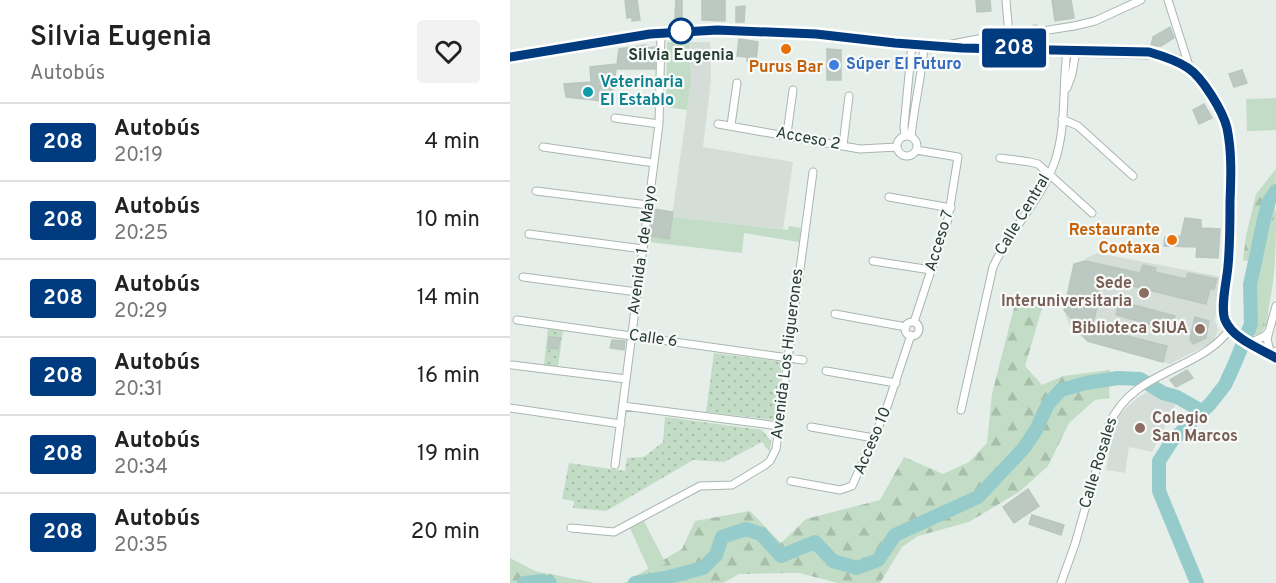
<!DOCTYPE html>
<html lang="es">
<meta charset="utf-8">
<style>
:root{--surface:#fff;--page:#f2f2f2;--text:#222;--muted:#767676;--line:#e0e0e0}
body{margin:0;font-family:Overpass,sans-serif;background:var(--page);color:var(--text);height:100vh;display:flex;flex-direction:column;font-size:22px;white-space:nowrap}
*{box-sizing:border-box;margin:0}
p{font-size:20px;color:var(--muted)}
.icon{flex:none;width:33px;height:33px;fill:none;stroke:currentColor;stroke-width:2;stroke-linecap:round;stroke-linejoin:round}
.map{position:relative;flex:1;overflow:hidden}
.side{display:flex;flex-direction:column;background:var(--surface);width:510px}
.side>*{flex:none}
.badge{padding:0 12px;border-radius:4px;font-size:21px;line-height:39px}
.map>.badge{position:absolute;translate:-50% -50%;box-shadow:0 0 0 3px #fff}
.round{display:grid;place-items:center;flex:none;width:63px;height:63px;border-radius:6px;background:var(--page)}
.overview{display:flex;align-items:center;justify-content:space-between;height:102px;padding:0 30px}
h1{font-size:28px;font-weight:600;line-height:45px}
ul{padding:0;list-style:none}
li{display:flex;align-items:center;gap:18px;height:78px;padding:0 30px;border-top:2px solid var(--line)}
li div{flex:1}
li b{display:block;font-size:22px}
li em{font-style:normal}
li .badge{min-width:66px;font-weight:700;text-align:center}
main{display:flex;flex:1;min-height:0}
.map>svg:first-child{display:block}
.built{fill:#d5ddd8}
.grass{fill:url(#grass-dots)}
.forest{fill:url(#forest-firs)}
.park{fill:#c2dcc5}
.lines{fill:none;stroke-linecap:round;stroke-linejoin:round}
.river{stroke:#95cccb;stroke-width:14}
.building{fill:#bcc8c2;stroke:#b9c7bf;stroke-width:1.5}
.street-casing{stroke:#a9b6af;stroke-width:9}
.secondary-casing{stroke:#a6b8af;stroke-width:13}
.street{stroke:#fff;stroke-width:7}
.secondary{stroke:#fff;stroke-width:10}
.line-casing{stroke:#fff;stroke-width:14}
.line{stroke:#003b80;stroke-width:9}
.stop-dot{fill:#fff;stroke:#003b80;stroke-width:3}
.food-dot{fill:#e8710a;stroke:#f7faf8;stroke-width:2}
.shop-dot{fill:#3f7fe0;stroke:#f7faf8;stroke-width:2}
.culture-dot{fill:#0f9aa8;stroke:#f7faf8;stroke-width:2}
.education-dot{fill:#8d6e63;stroke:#f7faf8;stroke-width:2}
.labels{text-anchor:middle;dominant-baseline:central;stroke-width:4.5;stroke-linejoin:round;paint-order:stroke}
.stop-label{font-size:16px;font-weight:bold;fill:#273e34;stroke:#f7faf8}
.shop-label{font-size:16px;font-weight:bold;fill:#366cbe;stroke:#f7faf8;text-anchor:start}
.food-label{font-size:16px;font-weight:bold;fill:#c56008;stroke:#f7faf8}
.culture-label{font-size:16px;font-weight:bold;fill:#0d838f;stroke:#f7faf8;text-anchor:start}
.street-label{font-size:16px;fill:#273e34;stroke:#f7faf8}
.education-label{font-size:16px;font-weight:bold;fill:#785e54;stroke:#f7faf8;text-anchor:end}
</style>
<main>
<section class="side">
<div class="overview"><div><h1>Silvia Eugenia</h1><p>Autobús</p></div><a class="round"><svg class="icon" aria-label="heart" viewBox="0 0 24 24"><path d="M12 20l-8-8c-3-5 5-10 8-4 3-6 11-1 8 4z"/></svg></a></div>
<ul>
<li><span class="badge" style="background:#003b80;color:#fff">208</span><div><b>Autobús</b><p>20:19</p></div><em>4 min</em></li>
<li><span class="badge" style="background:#003b80;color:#fff">208</span><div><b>Autobús</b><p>20:25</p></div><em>10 min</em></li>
<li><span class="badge" style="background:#003b80;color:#fff">208</span><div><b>Autobús</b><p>20:29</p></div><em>14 min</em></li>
<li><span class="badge" style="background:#003b80;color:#fff">208</span><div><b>Autobús</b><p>20:31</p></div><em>16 min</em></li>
<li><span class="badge" style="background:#003b80;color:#fff">208</span><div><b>Autobús</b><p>20:34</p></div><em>19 min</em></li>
<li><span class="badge" style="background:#003b80;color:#fff">208</span><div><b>Autobús</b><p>20:35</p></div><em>20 min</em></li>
</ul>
</section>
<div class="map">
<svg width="766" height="583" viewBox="0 0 766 583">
<defs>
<pattern id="grass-dots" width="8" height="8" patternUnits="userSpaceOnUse" patternTransform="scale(1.5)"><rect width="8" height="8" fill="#c2dcc5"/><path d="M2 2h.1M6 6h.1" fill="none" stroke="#a7beaa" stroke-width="1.8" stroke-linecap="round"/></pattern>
<pattern id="forest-firs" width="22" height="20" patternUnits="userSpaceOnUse" patternTransform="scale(1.5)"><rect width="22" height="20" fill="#c2dcc5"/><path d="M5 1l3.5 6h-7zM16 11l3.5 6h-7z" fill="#a7beaa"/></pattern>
</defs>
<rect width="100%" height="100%" fill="#e6eee9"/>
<path class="built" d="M179,42h21l1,38 -8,67 90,15 -10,67 -111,-12 19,-136z
M588,253l124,24 -7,43 3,10 -5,12 -43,22 -83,-22 -18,-17 -5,-15 18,-47 6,-6z
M637,392l29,12 -24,48 -23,-5 -4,26 -19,-3 5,-29 8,-26 18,-17z"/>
<path class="grass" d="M38,328l15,2 -5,37 -14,-2z
M204,353l68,9 -7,58 -69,-8z
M155,417l97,13 9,11 -1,11 -8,-10 -38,20 -31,-2 -87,51 -33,-3 1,-7 -12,-2 7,-36 56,8 2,-13 17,-1 19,-15z"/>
<path class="forest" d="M766,169l-2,88 -7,67 -8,12 -10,-3 4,-10v-40l4,-20 -14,-3 3,-24 10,-42z
M507,296l25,12 -17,58 17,19 21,-9 47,-6 -1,28 -14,2 -26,23 -21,43 -29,26 -50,30 -51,14 -16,11 -22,36h-42l-39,-10 -60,1 -16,9h-99l58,-34 13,-28 55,-10 31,32 25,-24 74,-19 24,-43 39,17 26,-12 18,-19 5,-49z
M0,558l25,13 60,12h-85z"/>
<path class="park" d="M157,42h22l2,39 -4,29 -21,-3z
M766,98v32l-29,1 -1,-32z
M766,210c0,37 0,94 -18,125l-7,-3 3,-8 2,-42z
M162,217l116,13 1,-4 12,2 -2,14 -55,-9 -2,20 -93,-11v-6l20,3z
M134,521l22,43 -17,6 -19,-42z"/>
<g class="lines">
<path class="river" d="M14,583l18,-2 8,2
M125,583l30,-5 38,-10 13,-13 6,-18 24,-8 15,5 20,22 34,-14 18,19 24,7 21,-8 17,-25 83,-38 46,-49 12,-18 12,-26 13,-14 25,-7 32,-5 22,1 23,14 14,4 25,14
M687,583l-38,-92v-30l13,-20 38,-37 15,-19 10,-22 16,-39 -1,-39 14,-66 5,-18 7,-10"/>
</g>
<path class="building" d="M115,0h12l3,20 -8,1v-4l-5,1z
M166,0h6v18h-7z
M192,0h23v21l-23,-1z
M466,0h14l1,11 -14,1z
M542,0h19l3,18 -19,3z
M235,6l-1,16h-8v-15z
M660,27l4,11 -13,8h-10l2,-9z
M229,39l19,3 -2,19h-9v-4l-10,-1z
M136,45v3l9,-1v22h-39l-4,33 -46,-5 -2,-13 27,-2 -1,-15 27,-3 2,-15z
M317,49l14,1v30h-14z
M732,70l5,13 -13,4 -5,-13z
M694,104l8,14 -13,6 -6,-14z
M144,209l19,3 -4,27 -19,-3z
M675,218l16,2v8l19,1 -2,29 -22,-1 1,-10 -33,-1 1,-9 16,-1z
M575,261l55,12 3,-8 13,3 -1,4 31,7 2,-6 29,6 -3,10h-4l-4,15 -102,-25 -12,48 75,19 -4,16 -75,-21 -7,-8 -4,-2v-5l-3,-1 1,-6 -4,-1 -7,-8 10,-46z
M609,301l56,15 -3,14 -56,-15z
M685,317l14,4 -3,17 -13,6 -3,-5z
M39,337l11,1 -2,11 -10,-1z
M102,340l13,1 -1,9 -14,-2z
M677,370l6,8 -17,9 -6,-7z
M518,489l11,17 -25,17 -11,-16z
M522,515l32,10 -3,10 -32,-11z"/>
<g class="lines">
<defs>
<path id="street" d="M496,0l4,48
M658,0l22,69
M442,44l58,-11 6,2 58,-9 21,-5 46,-21
M557,88l5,-14 4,-23
M105,118l44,6
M552,119l16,7 55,50
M208,124l142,25 37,-2
M221,125l6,-42
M277,134l6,-44
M395,136l-1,-10 8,-82
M387 146a10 10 0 1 1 20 0a10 10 0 1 1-20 0Z
M401,137c3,-32 11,-61 13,-92
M333,145l6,-49
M33,147l111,16
M490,158l30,4 8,2 54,49
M26,191l112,14
M379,197l62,11
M19,234l114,15
M363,261l58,9
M13,277l114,15
M766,306l-9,33 4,16 5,-4
M325,314l71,13
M7,320l286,40
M404,322l34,-103 10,-62 -42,-7
M395 329a7 7 0 1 1 14 0a7 7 0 1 1-14 0Z
M740,343l15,-7 4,-5
M2,365l114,14
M316,371l70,12
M113,406l156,20
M0,408l111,16
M451,410l32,-143c16,-36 47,-66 61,-103 13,-36 8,-76 13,-113
M301,427l63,11
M105,465l44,-341 2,-91
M281,481l49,9 12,-4 34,-76 25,-75
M61,528l43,4 86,-46 32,-1 33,-20 5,-4 6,-12 37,-277
M551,583l14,-39 34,-119c24,-56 90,-53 121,-96"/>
<path id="secondary" d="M525,31l-2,11 3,7
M0,57l140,-23 67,-4 99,4 79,9 67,5 187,5c14,3 32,7 42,17 15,15 31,38 36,58 5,24 4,49 3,74 0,21 0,42 -2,64 -1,14 -8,41 -3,54 8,19 34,28 51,38"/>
</defs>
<use href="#street" class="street-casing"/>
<use href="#secondary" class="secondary-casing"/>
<use href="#street" class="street"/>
<use href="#secondary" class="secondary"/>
</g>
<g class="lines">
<defs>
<path id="line" d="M0,57l140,-23 67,-4 99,4 79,9 67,5 187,4c14,4 27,8 39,16 14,9 35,43 39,60 5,24 4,49 3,74 0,21 0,43 -2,64 -1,14 -8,41 -3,54 8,19 34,28 51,38"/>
</defs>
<use href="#line" class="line-casing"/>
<use href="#line" class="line"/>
</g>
<circle class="stop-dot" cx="171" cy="31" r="12"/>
<g class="food-dot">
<circle cx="276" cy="49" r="6"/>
<circle cx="662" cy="240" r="6"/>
</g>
<circle class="shop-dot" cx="324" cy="65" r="6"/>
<circle class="culture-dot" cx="78" cy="92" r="6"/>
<g class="education-dot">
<circle cx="634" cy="293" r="6"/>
<circle cx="690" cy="329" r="6"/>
<circle cx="630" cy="428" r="6"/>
</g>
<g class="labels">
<g class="stop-label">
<text x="171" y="56">Silvia Eugenia</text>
</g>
<g class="shop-label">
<text x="336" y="65">Súper El Futuro</text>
</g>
<g class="food-label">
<text x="276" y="68">Purus Bar</text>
<text x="650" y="231" text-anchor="end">Restaurante<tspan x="650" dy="18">Cootaxa</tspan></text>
</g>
<g class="culture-label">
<text x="90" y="83">Veterinaria<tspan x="90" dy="18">El Establo</tspan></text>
</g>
<g class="street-label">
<text transform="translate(298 139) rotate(11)">Acceso 2</text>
<text transform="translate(513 215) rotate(-59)">Calle Central</text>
<text transform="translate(430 241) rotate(-73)">Acceso 7</text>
<text transform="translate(133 250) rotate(-82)">Avenida 1 de Mayo</text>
<text transform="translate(143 339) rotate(8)">Calle 6</text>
<text transform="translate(278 354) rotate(-83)">Avenida Los Higuerones</text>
<text transform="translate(363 441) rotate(-67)">Acceso 10</text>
<text transform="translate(589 463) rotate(-73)">Calle Rosales</text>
</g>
<g class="education-label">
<text x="622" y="284">Sede<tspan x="622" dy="18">Interuniversitaria</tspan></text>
<text x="678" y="329">Biblioteca SIUA</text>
<text x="642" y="419" text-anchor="start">Colegio<tspan x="642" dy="18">San Marcos</tspan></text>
</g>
</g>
</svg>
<b class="badge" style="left:504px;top:48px;background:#003b80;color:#fff">208</b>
</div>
</main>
